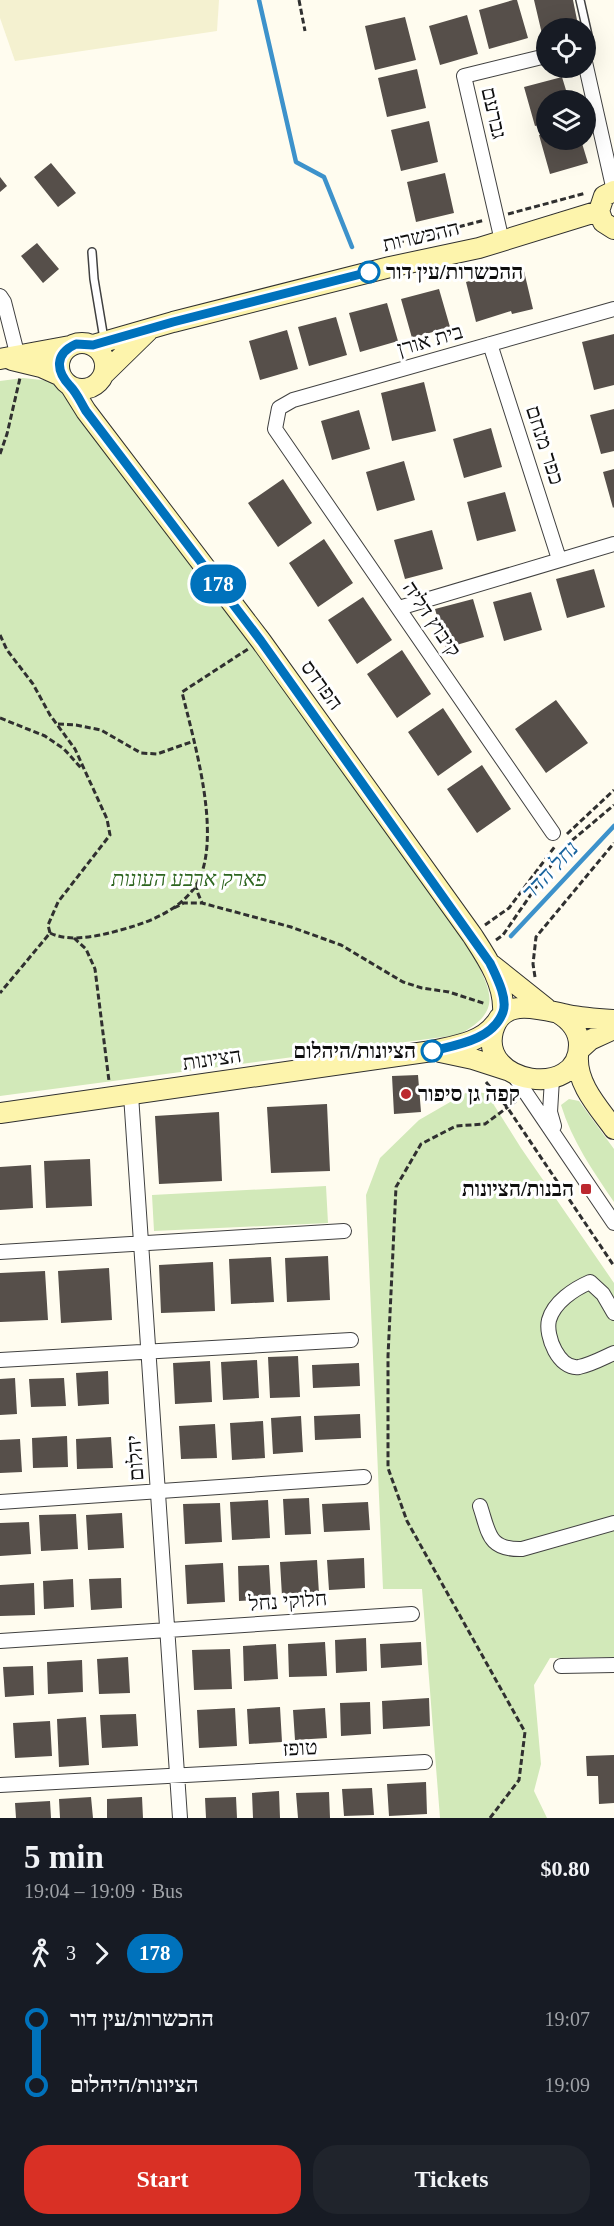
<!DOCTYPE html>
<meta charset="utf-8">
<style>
:root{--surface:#171b24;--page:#20242c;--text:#f1f3f6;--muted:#9ea1a6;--accent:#d93025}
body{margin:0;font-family:"Times New Roman","Noto Sans Hebrew",serif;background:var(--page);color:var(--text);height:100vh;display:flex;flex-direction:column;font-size:22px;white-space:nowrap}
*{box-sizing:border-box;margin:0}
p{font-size:20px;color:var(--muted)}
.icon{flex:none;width:33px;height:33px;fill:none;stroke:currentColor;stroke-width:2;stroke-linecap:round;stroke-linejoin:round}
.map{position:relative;height:1818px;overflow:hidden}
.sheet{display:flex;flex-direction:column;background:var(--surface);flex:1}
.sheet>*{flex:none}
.badge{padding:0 12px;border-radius:20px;font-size:21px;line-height:39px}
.fabs{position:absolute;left:536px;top:18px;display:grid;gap:12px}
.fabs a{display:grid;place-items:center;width:60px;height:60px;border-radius:50%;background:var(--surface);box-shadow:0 6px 24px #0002;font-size:30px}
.map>.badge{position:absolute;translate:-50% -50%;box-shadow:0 0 0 3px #fff}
.legs{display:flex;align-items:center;gap:9px;height:66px;padding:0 24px;font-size:20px}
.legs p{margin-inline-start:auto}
.head{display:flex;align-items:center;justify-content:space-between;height:102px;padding:0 24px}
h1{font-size:33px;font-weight:600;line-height:45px}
.button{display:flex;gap:12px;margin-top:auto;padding:12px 24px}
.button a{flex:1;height:69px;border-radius:24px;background:var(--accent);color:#fff;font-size:24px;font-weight:600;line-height:69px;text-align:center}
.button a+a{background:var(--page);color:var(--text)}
ul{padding:0 24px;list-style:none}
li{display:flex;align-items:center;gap:21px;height:66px;font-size:22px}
li i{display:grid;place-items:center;width:9px;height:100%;margin:0 8px;background:currentColor}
li i::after{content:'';width:15px;height:15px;margin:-8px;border:4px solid;border-radius:50%;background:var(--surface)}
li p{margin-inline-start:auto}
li:first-child i{background:linear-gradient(#0000 50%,currentColor 0)}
li:last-child i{background:linear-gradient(currentColor 50%,#0000 0)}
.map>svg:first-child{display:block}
.farmland{fill:#f4f1d0}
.green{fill:#d2e9b9}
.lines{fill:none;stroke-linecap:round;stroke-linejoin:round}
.stream{stroke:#3d92cb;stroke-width:4.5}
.building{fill:#564f4a}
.lane-casing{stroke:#414141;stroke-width:10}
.street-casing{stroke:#414141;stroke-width:16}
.secondary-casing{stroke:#303030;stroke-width:22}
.path{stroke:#303030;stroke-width:3;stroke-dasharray:6 3;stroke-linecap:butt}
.lane{stroke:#fff;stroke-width:7}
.street{stroke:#fff;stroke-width:14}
.secondary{stroke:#fdf4ac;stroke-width:20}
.line-1-casing{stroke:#fff;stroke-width:14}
.line-1{stroke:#0072bc;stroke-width:9}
.stop-1-dot{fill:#fff;stroke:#0072bc;stroke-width:3}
.poi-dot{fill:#bc282f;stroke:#fff;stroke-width:2}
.labels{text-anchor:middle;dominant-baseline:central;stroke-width:6;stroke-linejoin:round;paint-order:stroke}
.street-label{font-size:21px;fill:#0e0e0e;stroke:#fff}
.stop-label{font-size:21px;font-weight:bold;fill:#0e0e0e;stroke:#fff;text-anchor:start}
.park-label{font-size:21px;font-style:italic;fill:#2d651f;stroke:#fff}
.poi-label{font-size:21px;font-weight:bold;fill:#0e0e0e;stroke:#fff;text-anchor:start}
.water-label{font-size:22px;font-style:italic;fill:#19649e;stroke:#fff}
</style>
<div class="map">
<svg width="614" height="1818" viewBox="0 0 614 1818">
<rect width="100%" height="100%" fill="#fffcef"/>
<path class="farmland" d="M0,0h219l-2,31 -202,30 -15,-43z"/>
<path class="green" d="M23,378l28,3 12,4 13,15 391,542c18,42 44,66 -9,93l-458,61v-715z
M471,1090l16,4 34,54 93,135v374l-64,1 -16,27 7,79 -7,27 13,27h-107l-18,-229h-39l-17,-394 14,-37 39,-38z
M569,1099l10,2 35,48v53c-21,-31 -42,-61 -53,-97z
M326,1186l2,37 -174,8 -2,-36z"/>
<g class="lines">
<path class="stream" d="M259,0l37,162 28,15 28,70
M511,936l103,-110"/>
</g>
<path class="building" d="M513,0h4l11,38 -39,11 -10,-39z
M534,0h39l5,25 -13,3h-19v5l-4,1z
M467,15l11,39 -38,11 -11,-39z
M405,17l11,43 -41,10 -10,-44z
M417,69l9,39 -39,9 -9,-39z
M562,77l7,23h-23v23l-11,3 -11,-39z
M429,121l9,41 -37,9 -10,-41z
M546,133v7h35l7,23 -38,11 -11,-39z
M51,163l25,30 -18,14 -24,-30z
M445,173l9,40 -38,9 -9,-40z
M0,177l7,9 -7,6z
M37,243l22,26 -16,14 -22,-27z
M523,267l10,42 -21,5 -1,-3 -35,11 -10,-40 22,-6 1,4 13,-4 -1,-4z
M439,289l11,38 -38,11 -11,-39z
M387,303l11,38 -38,11 -11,-39z
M336,317l11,38 -38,11 -11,-39z
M287,330l11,39 -38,11 -11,-39z
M614,334v51l-20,5 -12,-48z
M424,382l12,49 -44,10 -11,-48z
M614,409v42l-13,3 -11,-39z
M359,410l11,39 -38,11 -11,-39z
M491,428l11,39 -38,11 -11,-39z
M404,461l11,39 -38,11 -11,-39z
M614,469v38l-1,1 -10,-36z
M283,479l29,44 -34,24 -30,-44z
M505,492l11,39 -39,10 -10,-39z
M432,530l11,39 -38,10 -11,-39z
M324,539l29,44 -35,24 -29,-44z
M594,569l11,38 -38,11 -11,-39z
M531,592l11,38 -38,11 -11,-39z
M363,597l29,43 -35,24 -29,-44z
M473,599l11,38 -38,11 -11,-39z
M402,650l29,44 -34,24 -30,-44z
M556,700l32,43 -42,30 -31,-44z
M443,708l29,44 -34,24 -30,-44z
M482,765l29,44 -34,24 -30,-44z
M418,1075l3,37 -27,2 -2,-38z
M327,1104l3,67 -59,2 -4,-66z
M219,1112l3,69 -63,3 -4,-68z
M90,1159l2,47 -46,2 -2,-47z
M31,1165l2,43 -33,2v-43z
M328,1256l2,44 -43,2 -2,-44z
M271,1257l3,45 -43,2 -2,-45z
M213,1262l2,49 -54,2 -2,-48z
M109,1268l3,52 -51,3 -3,-52z
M45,1271l3,49 -48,2v-49z
M298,1356l2,41 -30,1 -2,-41z
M257,1360l2,38 -36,2 -2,-38z
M210,1361l2,41 -37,2 -2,-41z
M359,1363l1,23 -47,2 -1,-23z
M108,1371l1,33 -31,2 -2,-33z
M15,1378l2,36 -17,1v-36z
M64,1378l2,28 -35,1 -2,-28z
M360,1414l1,24 -46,2 -1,-24z
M301,1416l2,36 -30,2 -2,-36z
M263,1421l2,37 -33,2 -2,-37z
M215,1424l2,34 -36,1 -2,-33z
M67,1436l1,31 -35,1 -1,-30z
M111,1437l2,31 -36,1 -1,-30z
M20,1439l2,33 -22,1v-33z
M309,1498l2,36 -26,1 -2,-36z
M268,1500l2,38 -38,2 -2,-38z
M368,1502l2,28 -46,2 -2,-28z
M220,1503l2,39 -37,2 -2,-40z
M122,1513l2,35 -36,2 -2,-35z
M76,1514l2,35 -37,2 -2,-36z
M29,1522l2,32 -31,2v-33z
M364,1558l1,30 -36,2 -2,-30z
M317,1560l2,34 -37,2 -2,-34z
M223,1563l2,39 -38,2 -2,-39z
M269,1565l2,34 -32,2 -1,-35z
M121,1578l1,30 -31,2 -2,-31z
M73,1579l1,28 -30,2 -1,-28z
M34,1583l1,32 -35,1v-31z
M366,1638l1,33 -31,2 -1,-33z
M325,1642l2,34 -38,1 -1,-33z
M421,1642l1,23 -41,3 -1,-24z
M276,1644l2,35 -34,2 -1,-35z
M230,1649l2,40 -38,1 -2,-40z
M128,1657l2,36 -31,1 -2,-35z
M82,1660l1,32 -35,2 -1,-32z
M33,1666l1,29 -29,2 -2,-30z
M429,1698l1,28 -47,3 -1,-28z
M370,1702l1,32 -30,2 -1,-33z
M280,1707l2,35 -33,2 -2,-35z
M235,1708l2,38 -38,2 -2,-38z
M325,1708l2,30 -32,2 -2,-30z
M136,1714l2,32 -36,2 -2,-33z
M86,1717l3,48 -30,2 -2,-48z
M50,1721l2,35 -37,2 -2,-35z
M614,1755v48l-15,1 -1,-28h-11l-1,-20z
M426,1782l1,32 -38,2 -2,-32z
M372,1788l2,27 -30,1 -2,-27z
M279,1791l1,27h-27l-1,-25z
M329,1792l1,26h-32l-2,-25z
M91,1797l2,21h-33l-1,-19z
M142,1797l1,21h-36v-19z
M236,1797l1,21h-31l-1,-20z
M50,1801l1,17h-35l-1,-15z"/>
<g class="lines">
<defs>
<path id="lane" d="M580,0l10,44 -5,2
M92,252l2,27 10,60"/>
<path id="street" d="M585,62l29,129
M502,241l-38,-165 82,-20
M0,296l4,6 14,55
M490,344l69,215
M399,608l215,-64
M553,833l-278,-404 4,-21 14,-8 321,-91
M513,1074l101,149
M552,1079l-2,33 4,14
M131,1095l49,723
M0,1252l344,-21
M614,1313l-11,-19 -13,-12c-16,7 -36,20 -41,38 -4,16 10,50 30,47 11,-2 24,-9 35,-14
M0,1360l351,-20
M0,1502l364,-25
M480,1506c9,27 8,44 42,43l92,-26
M0,1641l412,-27
M561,1666l53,-1
M0,1785l425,-23"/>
<path id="secondary" d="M614,191l-10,5 -5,15 4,11 11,7
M59 366a23 23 0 1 1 46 0a23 23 0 1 1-46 0Z
M93,345l80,-23 217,-55 89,-19 120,-37
M0,359l70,-13
M12,360l29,7 20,9
M105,373l43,-42
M71,387l15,24 175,230 211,294c15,23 33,49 31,78
M492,965l54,43
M558,1013c12,7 21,17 21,32 0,55 -100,39 -86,-14 10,-36 49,-21 75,-16 15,3 31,4 46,5
M579,1050l11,-10 24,-11
M440,1052l33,7 34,11
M578,1056c-2,28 21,52 36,73
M0,1113l432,-62c21,-5 49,-8 63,-27"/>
</defs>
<use href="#lane" class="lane-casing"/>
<use href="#street" class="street-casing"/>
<use href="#secondary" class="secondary-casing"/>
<path class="path" d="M299,0l6,31
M508,214l78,-21
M395,250l1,-7 89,-23
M0,454l7,-20 13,-56
M0,635l7,15 26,34 17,31 25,34 32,70 3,16 -52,67 -10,23 2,8 -50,60
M0,718l45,18 19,13 17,19
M58,724l18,1 25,5 40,23 16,1 37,-13
M567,834l47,-44
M197,884v7l5,12
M174,908l10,-5h18l89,24 50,18 62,37 19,6 27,4 37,12
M485,925l24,-17 47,-63
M50,933c23,11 57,1 81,-6 24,-7 54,-21 67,-45 24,-48 -4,-140 -16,-190l66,-43
M74,938l12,11 9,20 14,112
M496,940l7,-5 60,-87 51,-43
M535,977l-2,-13 3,-27 78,-94
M486,1082l21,25 107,159
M490,1818l29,-38 6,-48 -118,-211 -19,-53v-112l8,-169 25,-43 35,-18 29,-2 31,-23"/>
<use href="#lane" class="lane"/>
<use href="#street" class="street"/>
<use href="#secondary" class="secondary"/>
</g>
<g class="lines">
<defs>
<path id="line-1" d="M369,272l-196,50 -80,23 -17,-1c-22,10 -20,27 -6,42 7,7 11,17 16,25l175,230 229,322c6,13 18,35 13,49 -10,28 -47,33 -71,39"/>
</defs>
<use href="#line-1" class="line-1-casing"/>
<use href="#line-1" class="line-1"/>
</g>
<g class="stop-1-dot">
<circle cx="369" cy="272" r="10"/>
<circle cx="432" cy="1051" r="10"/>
</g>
<g class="poi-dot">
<circle cx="406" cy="1094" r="6"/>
<rect x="580" y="1183" width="12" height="12" rx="3"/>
</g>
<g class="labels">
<g class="street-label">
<text transform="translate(494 113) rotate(77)">גברעם</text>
<text transform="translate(421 236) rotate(-13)">ההכשרות</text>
<text transform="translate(430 340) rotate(-16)">בית אורן</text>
<text transform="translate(545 445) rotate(72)">כפר מנחם</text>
<text transform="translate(432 619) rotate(56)">קיבוץ דליה</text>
<text transform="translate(322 685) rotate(54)">הפרדס</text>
<text transform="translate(212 1059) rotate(-8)">הציונות</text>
<text transform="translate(135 1458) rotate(-94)">יהלום</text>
<text transform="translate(288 1601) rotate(-4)">חלוקי נחל</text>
<text transform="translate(300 1748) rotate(-3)">טופז</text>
</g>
<g class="stop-label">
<text x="386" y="272">ההכשרות/עין דור</text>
<text x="416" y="1051" text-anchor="end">הציונות/היהלום</text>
</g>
<g class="park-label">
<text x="189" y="879">פארק ארבע העונות</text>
</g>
<g class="poi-label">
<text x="418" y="1094">קפה גן סיפור</text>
<text x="574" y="1189" text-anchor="end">הבנות/הציונות</text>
</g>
<g class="water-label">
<text transform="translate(550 870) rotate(-47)">נחל הדר</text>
</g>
</g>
</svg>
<div class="fabs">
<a><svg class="icon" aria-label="locate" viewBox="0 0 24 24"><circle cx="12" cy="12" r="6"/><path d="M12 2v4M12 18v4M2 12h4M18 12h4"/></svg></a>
<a><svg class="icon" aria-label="layers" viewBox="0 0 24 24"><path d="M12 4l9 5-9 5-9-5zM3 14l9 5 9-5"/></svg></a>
</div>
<b class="badge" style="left:218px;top:584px;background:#0072bc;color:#fff">178</b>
</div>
<section class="sheet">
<div class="head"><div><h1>5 min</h1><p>19:04 – 19:09 · Bus</p></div><b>$0.80</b></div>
<div class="legs"><svg class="icon" aria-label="walk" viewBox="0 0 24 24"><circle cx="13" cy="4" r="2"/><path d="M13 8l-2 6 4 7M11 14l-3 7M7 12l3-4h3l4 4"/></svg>3<svg class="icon" aria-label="forward" viewBox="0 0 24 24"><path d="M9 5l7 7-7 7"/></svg><b class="badge" style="background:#0072bc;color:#fff">178</b></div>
<ul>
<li><i style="color:#0072bc"></i><b>ההכשרות/עין דור</b><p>19:07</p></li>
<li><i style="color:#0072bc"></i><b>הציונות/היהלום</b><p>19:09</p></li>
</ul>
<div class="button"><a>Start</a><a>Tickets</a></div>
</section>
